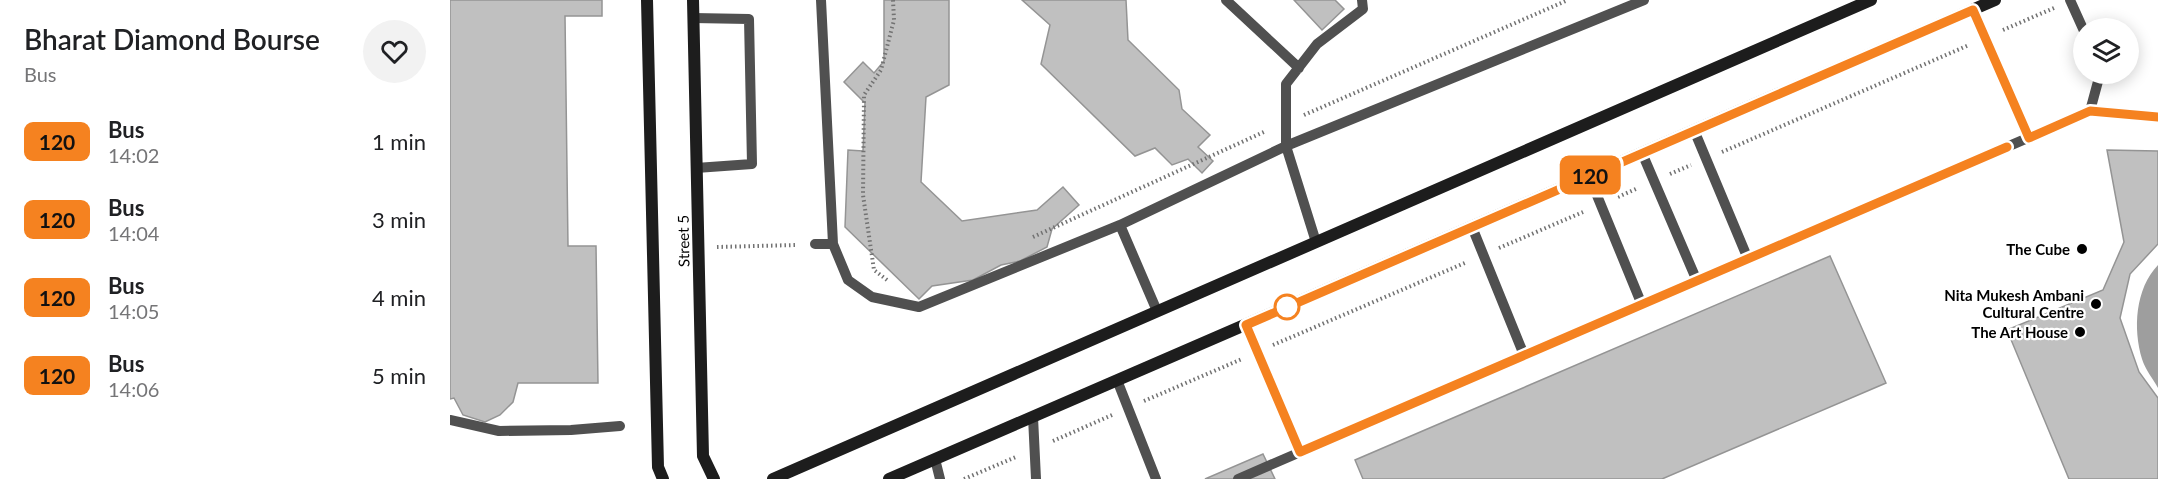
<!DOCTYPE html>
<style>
:root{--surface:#fff;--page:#f2f2f2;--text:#202124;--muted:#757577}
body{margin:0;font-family:Lato,sans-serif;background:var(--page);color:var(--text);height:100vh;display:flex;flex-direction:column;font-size:22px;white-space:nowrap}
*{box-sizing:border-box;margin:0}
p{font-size:20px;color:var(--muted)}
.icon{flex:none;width:33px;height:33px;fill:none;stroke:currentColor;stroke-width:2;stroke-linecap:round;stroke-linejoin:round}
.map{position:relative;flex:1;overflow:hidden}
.panel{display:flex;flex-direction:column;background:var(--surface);width:450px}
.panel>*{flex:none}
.badge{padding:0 12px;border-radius:9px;font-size:21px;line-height:39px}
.tools{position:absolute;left:1623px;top:18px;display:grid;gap:12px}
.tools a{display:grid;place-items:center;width:66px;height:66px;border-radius:50%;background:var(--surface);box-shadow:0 3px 15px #0003;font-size:30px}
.map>.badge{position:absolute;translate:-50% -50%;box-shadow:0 0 0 3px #fff}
.round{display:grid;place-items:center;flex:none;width:63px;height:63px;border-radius:32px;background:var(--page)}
.overview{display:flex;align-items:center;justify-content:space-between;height:102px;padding:0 24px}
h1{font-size:28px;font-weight:600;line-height:45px}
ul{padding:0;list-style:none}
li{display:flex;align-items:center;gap:18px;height:78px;padding:0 24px}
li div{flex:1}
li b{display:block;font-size:22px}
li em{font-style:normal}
li .badge{min-width:66px;font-weight:700;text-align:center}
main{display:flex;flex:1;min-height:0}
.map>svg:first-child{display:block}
.water{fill:#9e9e9e}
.building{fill:#c0c0c0;stroke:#949494;stroke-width:1.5}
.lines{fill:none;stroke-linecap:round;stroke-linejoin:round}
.path{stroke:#727272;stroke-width:4;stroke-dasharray:1.5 3;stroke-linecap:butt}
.lane{stroke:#505050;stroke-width:10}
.secondary{stroke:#1d1d1d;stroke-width:12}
.line-casing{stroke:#fff;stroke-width:14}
.line{stroke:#f58220;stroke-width:9}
.poi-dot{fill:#000;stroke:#fff;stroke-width:2}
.stop-dot{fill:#fff;stroke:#f58220;stroke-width:3}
.labels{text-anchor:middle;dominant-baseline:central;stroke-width:4.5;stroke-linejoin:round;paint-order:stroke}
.street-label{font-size:15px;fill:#000;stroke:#fff}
.poi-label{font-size:15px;font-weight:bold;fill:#000;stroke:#fff;text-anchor:end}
</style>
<main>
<section class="panel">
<div class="overview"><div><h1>Bharat Diamond Bourse</h1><p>Bus</p></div><a class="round"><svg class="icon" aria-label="heart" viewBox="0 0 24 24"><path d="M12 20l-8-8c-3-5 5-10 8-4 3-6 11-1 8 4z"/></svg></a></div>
<ul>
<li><span class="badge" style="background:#f58220;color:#111">120</span><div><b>Bus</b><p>14:02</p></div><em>1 min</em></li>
<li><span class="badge" style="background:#f58220;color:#111">120</span><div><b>Bus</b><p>14:04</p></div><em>3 min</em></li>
<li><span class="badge" style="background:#f58220;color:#111">120</span><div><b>Bus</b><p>14:05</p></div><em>4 min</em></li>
<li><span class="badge" style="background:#f58220;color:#111">120</span><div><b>Bus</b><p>14:06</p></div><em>5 min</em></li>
</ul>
</section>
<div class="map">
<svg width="1708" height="479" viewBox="0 0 1708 479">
<rect width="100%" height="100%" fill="#fff"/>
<path class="water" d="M1708,265v123c-5,-9 -13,-19 -16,-29 -9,-30 -7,-70 16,-94z"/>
<path class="building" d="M0,0h152v16h-37l3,230h28l2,137h-80l-5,19 -13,13 -15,7 -22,-7 -9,-17 -4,1z
M434,0h65v85l-23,12 -5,85 41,39 75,-11 26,-23 16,18 -27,24 -5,18 -27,14 -19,4 -28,15 -41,6 -13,13 -74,-72 3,-77 15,1 2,-48 -21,-21 19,-20 11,11 10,-12z
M572,0h104l2,40 51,50 3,19 28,26 -12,12 15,14 -11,12 -14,-14 -16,6 -17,-17 -20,8 -94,-92 9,-39z
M844,0h41l9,9 -22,21z
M1657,150l51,1v93l-28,30 -10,44 19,54 19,26v81h-89l-62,-149 96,-40 21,-48z
M1380,256l56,127 -224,96h-299l-8,-19z
M813,454l12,25h-70z"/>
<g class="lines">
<path class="path" d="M1553,30l51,-22
M854,115l264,-115
M1272,152l247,-107
M1220,174l21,-9
M1168,197l20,-9
M583,237l233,-106
M267,247l79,-2
M1049,248l84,-36
M437,280l-13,-10 -11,-75 1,-100 17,-25 13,-50 -1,-20
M823,345l194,-83
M694,401l98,-42
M603,441l59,-26
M514,479l52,-22"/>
<path class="lane" d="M371,0l12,244
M776,0l73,68
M1620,0l14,31
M1523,10l56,128
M243,18l56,1 3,145 -56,4
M1640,111l10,-37
M1244,130l54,129
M1192,153l55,128
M1139,176l53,129
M670,225l37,86
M1022,227l52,128
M866,242l-30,-96v-62l31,-40 46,-35 -1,-9
M365,244h18l15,36 24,17 47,10 201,-82 166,-79 358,-146
M796,325l54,127
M667,380l39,99
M583,417l3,62
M0,420l49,11 72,-1 49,-4
M485,459l5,20
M788,479l852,-368 68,7"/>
<path class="secondary" d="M197,0l11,467 5,12
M243,0l10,456 11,23
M323,479l1098,-479
M439,479l1106,-479"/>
</g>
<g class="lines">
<defs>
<path id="line" d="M1557,147l-707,305 -54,-127 727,-315 56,128 61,-27 68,6"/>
</defs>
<use href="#line" class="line-casing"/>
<use href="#line" class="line"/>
</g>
<g class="poi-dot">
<circle cx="1632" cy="249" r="6"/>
<circle cx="1646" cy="304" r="6"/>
<circle cx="1630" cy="332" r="6"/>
</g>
<circle class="stop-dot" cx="837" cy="307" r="12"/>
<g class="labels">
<g class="street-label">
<text transform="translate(233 241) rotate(-91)">Street 5</text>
</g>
<g class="poi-label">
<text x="1620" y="249">The Cube</text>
<text x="1634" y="295">Nita Mukesh Ambani<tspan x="1634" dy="17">Cultural Centre</tspan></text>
<text x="1618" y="332">The Art House</text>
</g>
</g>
</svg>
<div class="tools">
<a><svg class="icon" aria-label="layers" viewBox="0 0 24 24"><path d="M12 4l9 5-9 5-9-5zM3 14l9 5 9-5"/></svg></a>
</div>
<b class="badge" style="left:1140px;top:175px;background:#f58220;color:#111">120</b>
</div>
</main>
